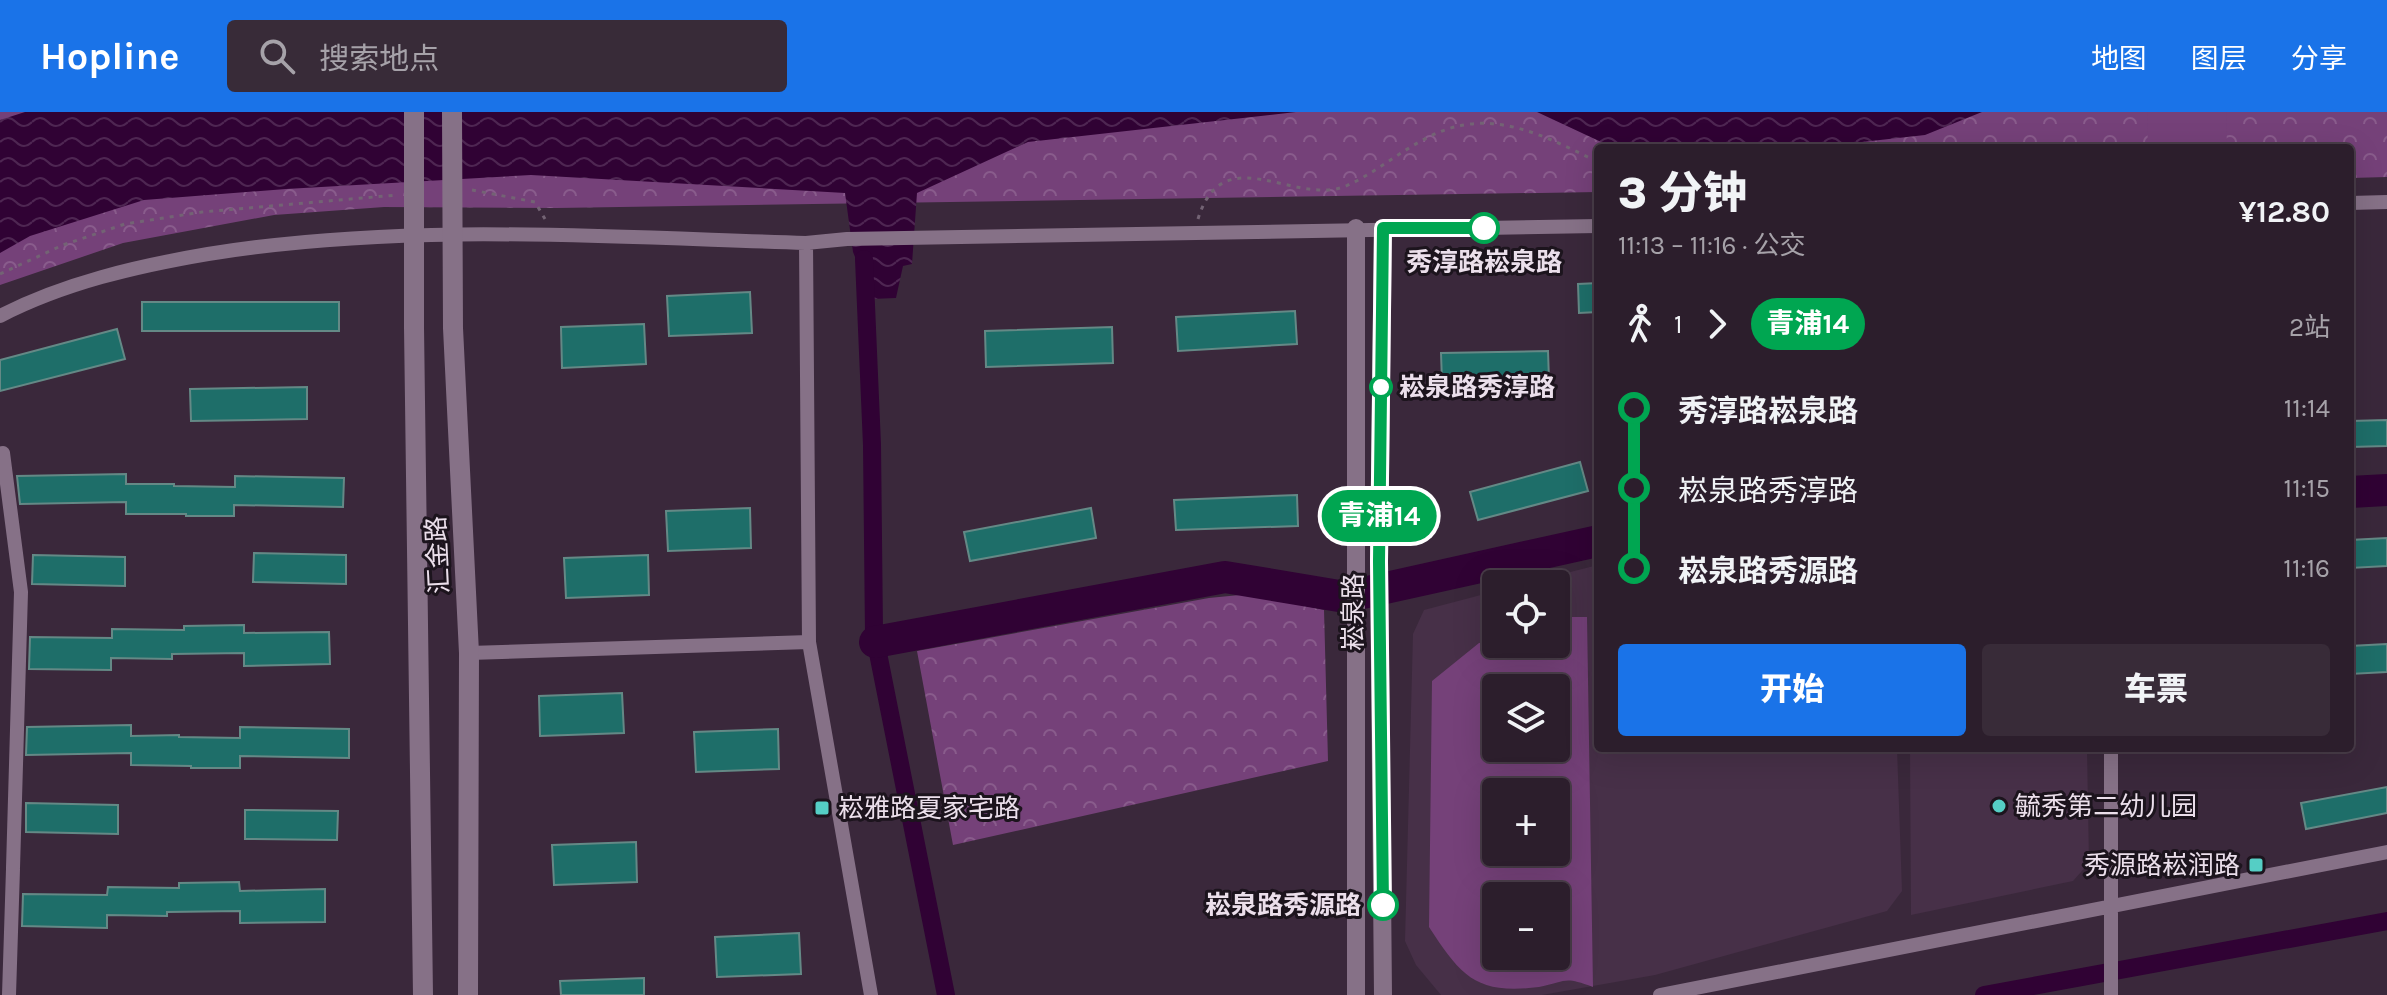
<!DOCTYPE html>
<html lang="zh">
<meta charset="utf-8">
<style>
:root{--surface:#2c1e2c;--page:#382b38;--text:#f1f3f6;--muted:#a6a2a9;--line:#483c48;--accent:#1a73e8}
body{margin:0;font-family:Karla,"Noto Sans SC",sans-serif;background:var(--page);color:var(--text);height:100vh;display:flex;flex-direction:column;font-size:30px;white-space:nowrap}
*{box-sizing:border-box;margin:0}
p{font-size:26px;color:var(--muted)}
.icon{flex:none;width:44px;height:44px;fill:none;stroke:currentColor;stroke-width:2;stroke-linecap:round;stroke-linejoin:round}
.map{position:relative;flex:1;overflow:hidden}
.drawer{position:absolute;left:1594px;top:32px;width:760px;height:608px;display:flex;flex-direction:column;background:var(--surface);border-radius:8px;box-shadow:0 8px 32px #0002,0 0 0 2px var(--line)}
.drawer>*{flex:none}
.badge{padding:0 16px;border-radius:26px;font-size:28px;line-height:52px}
.fabs{position:absolute;left:1482px;top:458px;display:grid;gap:16px}
.fabs a{display:grid;place-items:center;width:88px;height:88px;border-radius:8px;background:var(--surface);box-shadow:0 8px 32px #0002,0 0 0 2px var(--line);font-size:40px}
.map>.badge{position:absolute;translate:-50% -50%;box-shadow:0 0 0 4px #fff}
.legs{display:flex;align-items:center;gap:12px;height:88px;padding:0 24px;font-size:26px}
.legs p{margin-inline-start:auto}
.overview{display:flex;align-items:center;justify-content:space-between;height:136px;padding:0 24px}
h1{font-size:44px;font-weight:800;line-height:60px}
.button{display:flex;gap:16px;margin-top:auto;padding:16px 24px}
.button a{flex:1;height:92px;border-radius:8px;background:var(--accent);color:#fff;font-size:32px;font-weight:800;line-height:92px;text-align:center}
.button a+a{background:var(--page);color:var(--text)}
ul{padding:0 24px;list-style:none}
li{display:flex;align-items:center;gap:28px;height:80px;font-size:30px}
li i{display:grid;place-items:center;width:12px;height:100%;margin:0 10px;background:currentColor}
li i::after{content:'';width:20px;height:20px;margin:-10px;border:6px solid;border-radius:50%;background:var(--surface)}
li p{margin-inline-start:auto}
li:first-child i{background:linear-gradient(#0000 50%,currentColor 0)}
li:last-child i{background:linear-gradient(currentColor 50%,#0000 0)}
header{display:flex;align-items:center;gap:48px;box-sizing:border-box;height:112px;padding:0 40px;background:var(--accent);color:#fff}
header strong{font-size:38px}
nav{display:flex;gap:44px;margin-inline-start:auto;font-size:28px}
.search{width:560px;height:72px;background:var(--page);display:flex;align-items:center;gap:20px;box-sizing:border-box;padding:0 28px;border-radius:8px;color:var(--muted);font-size:30px}
.map>svg:first-child{display:block}
.built{fill:#473048;fill-rule:evenodd}
.forest{fill:url(#forest-crowns)}
.pitch{fill:#754179;fill-rule:evenodd}
.water{fill:url(#water-waves)}
.lines{fill:none;stroke-linecap:round;stroke-linejoin:round}
.canal{stroke:#300234;stroke-width:18}
.river{stroke:#300234;stroke-width:32}
.building{fill:#1e6e69;stroke:#648986;stroke-width:2}
.path{stroke:#736374;stroke-width:3;stroke-dasharray:4 6;stroke-linecap:butt}
.minor{stroke:#867187;stroke-width:14}
.tertiary{stroke:#867187;stroke-width:18}
.secondary{stroke:#867187;stroke-width:20}
.line-1-casing{stroke:#fff;stroke-width:18}
.line-1{stroke:#00a651;stroke-width:12}
.stop-1-dot{fill:#fff;stroke:#00a651;stroke-width:4}
.poi-dot{fill:#55cec5;stroke:#1c141d;stroke-width:3}
.labels{text-anchor:middle;dominant-baseline:central;stroke-width:6;stroke-linejoin:round;paint-order:stroke}
.stop-label{font-size:26px;font-weight:bold;fill:#ebdfeb;stroke:#1c141d}
.street-label{font-size:26px;fill:#ebdfeb;stroke:#1c141d}
.poi-label{font-size:26px;fill:#ebdfeb;stroke:#1c141d;text-anchor:start}
</style>
<header>
<strong>Hopline</strong>
<div class="search"><svg class="icon" aria-label="search" viewBox="0 0 24 24"><circle cx="10" cy="10" r="6"/><path d="M15 15l6 6"/></svg>搜索地点</div>
<nav><a>地图</a><a>图层</a><a>分享</a></nav>
</header>
<div class="map">
<svg width="2387" height="883" viewBox="0 0 2387 883">
<defs>
<pattern id="forest-crowns" width="20" height="18" patternUnits="userSpaceOnUse" patternTransform="scale(2)"><rect width="20" height="18" fill="#754179"/><path d="M2 6a3 3 0 1 1 6 0M12 15a3 3 0 1 1 6 0" fill="none" stroke="#895c8c"/></pattern>
<pattern id="water-waves" width="16" height="10" patternUnits="userSpaceOnUse" patternTransform="scale(2)"><rect width="16" height="10" fill="#300234"/><path d="M0 5q4-4 8 0t8 0" fill="none" stroke="#4e2652"/></pattern>
</defs>
<rect width="100%" height="100%" fill="#3a283b"/>
<path class="built" d="M1598,453v183h299l5,143 -15,20 -232,64 -113,20h-101l-25,-30 -11,-24 8,-307 11,-24 72,-19v53h60v-60h-33zM1496,576h60v60h-60zM1496,680h60v60h-60zM1496,784h60v60h-60z
M1910,636h177l2,115 -16,18 -162,34z"/>
<path class="forest" d="M0,0h2387v65l-37,1v-30h-752v44l-1042,16 -172,-1 -110,8 -151,28 -123,42z
M1250,482l74,16 4,151 -375,84 -36,-194 292,-53z"/>
<path class="pitch" d="M2147,0h79l1,36h-79z
M1556,505h31l6,370c-30,-11 -25,-6 -54,0 -63,8 -78,-11 -110,-60l3,-246 47,-38 17,-3v4h43l8,3 1,-3h8zM1556,576v60h-60v-60zM1496,680h60v60h-60zM1496,784h60v60h-60z"/>
<path class="water" d="M25,0h1271l-268,30 -111,51 -5,71 -9,2 -7,32 -24,1 -19,-47 -8,-59 -314,-18 -245,14 -142,11 -114,36 -30,17v-133z
M1537,0h445l-57,23 -117,13h-194z"/>
<g class="lines">
<path class="canal" d="M864,147l8,186 2,188 72,362
M1984,883l403,-74"/>
<path class="river" d="M2350,380l37,-2
M875,530l350,-65 120,20 253,-56"/>
</g>
<path class="building" d="M1598,171v29l-19,1 -1,-29z
M750,180l2,41 -83,3 -2,-40z
M142,190h197v29h-197z
M1295,199l2,33 -119,7 -2,-34z
M644,212l2,40 -84,4 -1,-41z
M1112,215l1,36 -127,4 -1,-36z
M117,217l8,30 -125,32v-31z
M1548,239l1,29 -107,2 -1,-29z
M307,275v32l-116,2 -1,-32z
M2387,308v26l-37,1v-26z
M1580,350l8,29 -110,29 -8,-28z
M126,362v10h48v2l61,1v-11l109,2 -1,29 -109,-2v11h-48v-2h-60v-12l-106,2 -3,-28z
M1297,383l1,31 -122,4 -2,-30z
M750,396l1,40 -83,3 -2,-40z
M1091,396l5,30 -126,23 -6,-29z
M2387,426v28l-37,2v-28z
M254,441l92,2v29l-93,-2z
M33,443l92,2v29l-93,-2z
M648,443l1,40 -83,3 -2,-40z
M244,513v8l85,-1 1,32 -86,2v-13l-72,1v5l-61,-1v12l-82,-1 1,-32 82,1v-9l72,1v-4z
M2387,532v28l-37,2v-28z
M622,581l2,40 -84,3 -1,-40z
M131,613v11l48,-1v2l61,1v-11l109,2v29l-109,-2v12h-49v-2l-60,-1v-12l-105,2 1,-28z
M778,617l1,40 -83,3 -2,-40z
M2387,675v26l-81,16 -5,-26z
M26,691l92,2v29l-92,-2z
M245,698l93,1 -1,29 -92,-1z
M636,730l1,40 -83,3 -2,-40z
M239,770l1,9 85,-2v33l-85,1v-12l-73,1v4l-60,-1v13l-85,-2 1,-32 84,1 1,-8 71,1v-5z
M799,821l2,41 -84,3 -2,-40z
M644,866v17h-83l-1,-14z"/>
<g class="lines">
<path class="path" d="M472,78l63,12 10,17
M1198,107c25,-82 97,-12 148,-33 43,-19 76,-57 125,-62 44,-5 88,19 127,38
M0,162l63,-29 62,-21 77,-12 195,-17"/>
<path class="minor" d="M2350,91l37,-1
M806,131l3,399 62,353
M0,204c64,-33 137,-50 208,-62 197,-32 400,-17 598,-11l41,-4 751,-13
M0,342l3,-1 18,139 -8,276
M469,541l340,-11
M2111,636v247
M9,883l4,-126
M1660,883l727,-143"/>
<path class="tertiary" d="M1356,116v767
M1383,116l-4,334 4,433"/>
<path class="secondary" d="M414,0v215l9,668
M452,0l1,216 16,325 -1,342"/>
</g>
<g class="lines">
<defs>
<path id="line-1" d="M1383,793l-4,-343 4,-334h101"/>
</defs>
<use href="#line-1" class="line-1-casing"/>
<use href="#line-1" class="line-1"/>
</g>
<g class="stop-1-dot">
<circle cx="1484" cy="116" r="14"/>
<circle cx="1381" cy="275" r="10"/>
<circle cx="1383" cy="793" r="14"/>
</g>
<g class="poi-dot">
<circle cx="1999" cy="694" r="8"/>
<rect x="814" y="688" width="16" height="16" rx="4"/>
<rect x="2248" y="745" width="16" height="16" rx="4"/>
</g>
<g class="labels">
<g class="stop-label">
<text x="1484" y="150">秀淳路崧泉路</text>
<text x="1399" y="275" text-anchor="start">崧泉路秀淳路</text>
<text x="1361" y="793" text-anchor="end">崧泉路秀源路</text>
</g>
<g class="street-label">
<text transform="translate(438 443) rotate(-93)">汇金路</text>
<text transform="translate(1353 500) rotate(-90)">崧泉路</text>
</g>
<g class="poi-label">
<text x="2015" y="694">毓秀第二幼儿园</text>
<text x="838" y="696">崧雅路夏家宅路</text>
<text x="2240" y="753" text-anchor="end">秀源路崧润路</text>
</g>
</g>
</svg>
<div class="fabs">
<a><svg class="icon" aria-label="locate" viewBox="0 0 24 24"><circle cx="12" cy="12" r="6"/><path d="M12 2v4M12 18v4M2 12h4M18 12h4"/></svg></a>
<a><svg class="icon" aria-label="layers" viewBox="0 0 24 24"><path d="M12 4l9 5-9 5-9-5zM3 14l9 5 9-5"/></svg></a>
<a>+</a>
<a>−</a>
</div>
<b class="badge" style="left:1379px;top:404px;background:#00a651;color:#fff">青浦14</b>
<section class="drawer">
<div class="overview"><div><h1>3 分钟</h1><p>11:13 – 11:16 · 公交</p></div><b>¥12.80</b></div>
<div class="legs"><svg class="icon" aria-label="walk" viewBox="0 0 24 24"><circle cx="13" cy="4" r="2"/><path d="M13 8l-2 6 4 7M11 14l-3 7M7 12l3-4h3l4 4"/></svg>1<svg class="icon" aria-label="forward" viewBox="0 0 24 24"><path d="M9 5l7 7-7 7"/></svg><b class="badge" style="background:#00a651;color:#fff">青浦14</b><p>2站</p></div>
<ul>
<li><i style="color:#00a651"></i><b>秀淳路崧泉路</b><p>11:14</p></li>
<li><i style="color:#00a651"></i><span>崧泉路秀淳路</span><p>11:15</p></li>
<li><i style="color:#00a651"></i><b>崧泉路秀源路</b><p>11:16</p></li>
</ul>
<div class="button"><a>开始</a><a>车票</a></div>
</section>
</div>
